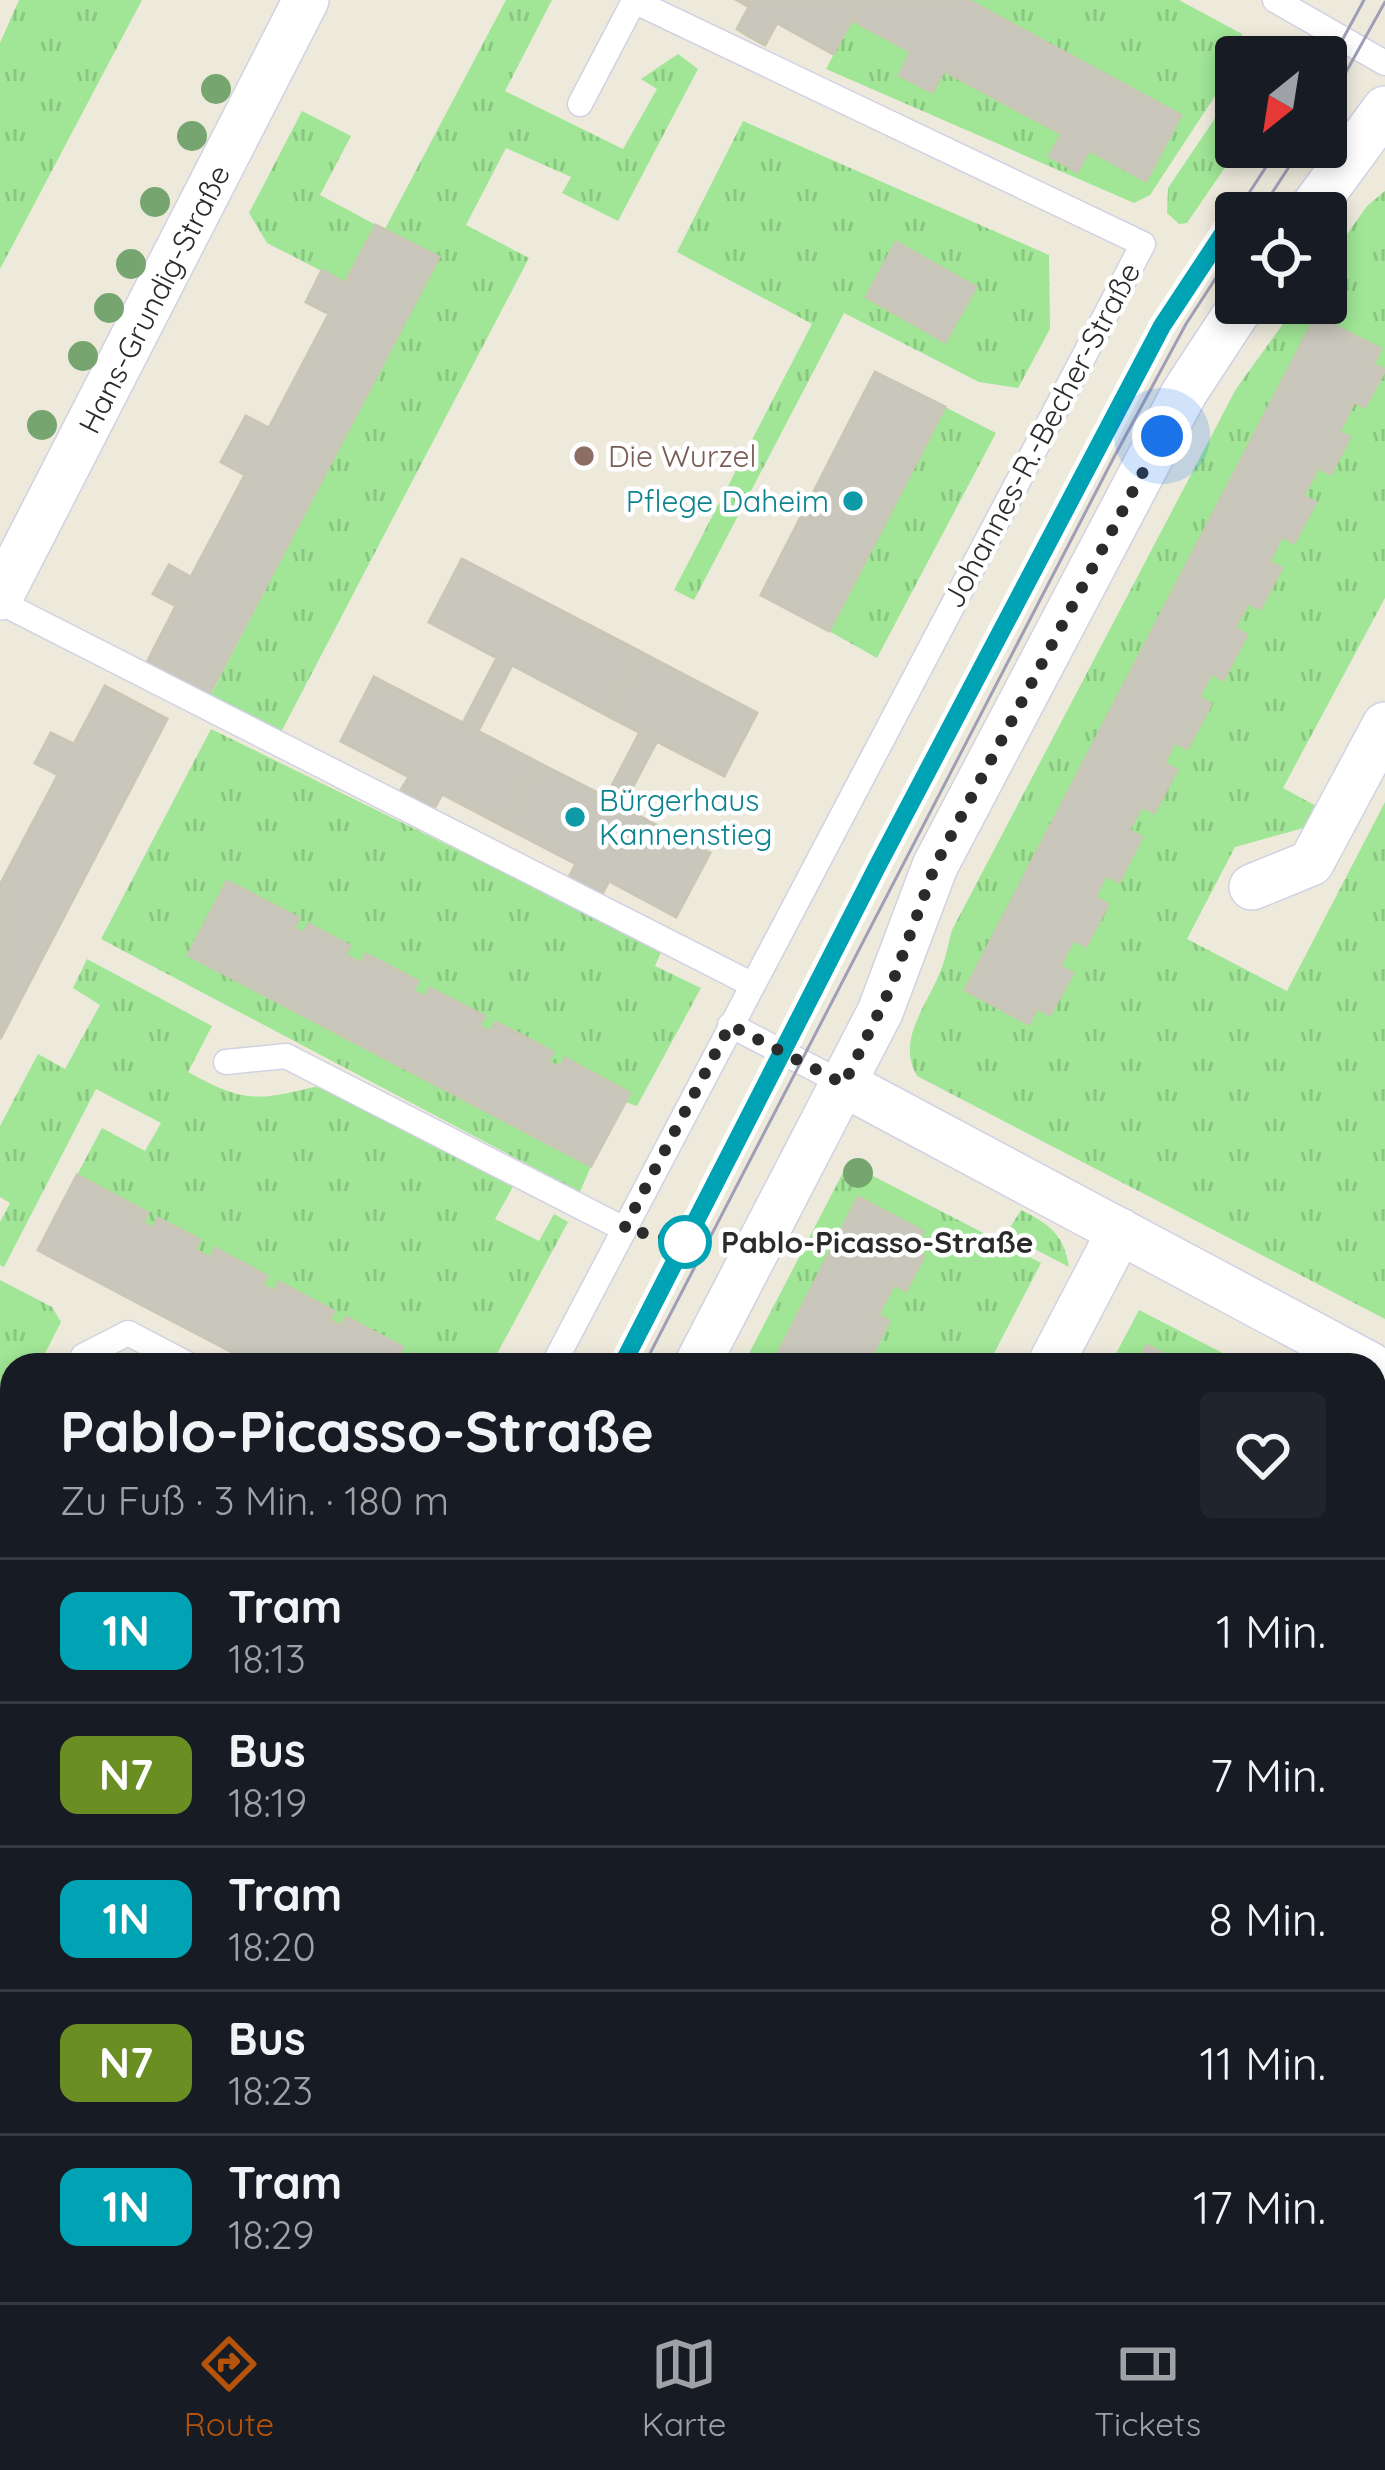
<!DOCTYPE html>
<html lang="de">
<meta charset="utf-8">
<style>
:root{--surface:#171b24;--page:#20242c;--text:#f1f3f6;--muted:#9ea1a6;--line:#363941;--accent:#b45309}
body{margin:0;font-family:Quicksand,sans-serif;background:var(--page);color:var(--text);height:100vh;display:flex;flex-direction:column;font-size:45px;white-space:nowrap}
*{box-sizing:border-box;margin:0}
p{font-size:39px;color:var(--muted)}
.icon{flex:none;width:66px;height:66px;fill:none;stroke:currentColor;stroke-width:2;stroke-linecap:round;stroke-linejoin:round}
.map{position:relative;flex:1;overflow:hidden}
.side{position:absolute;left:0px;top:1353px;width:1386px;height:951px;display:flex;flex-direction:column;background:var(--surface);border-radius:36px 36px 0 0;box-shadow:0 6px 18px #0003}
.side>*{flex:none}
.badge{padding:0 24px;border-radius:18px;font-size:42px;line-height:78px}
.needle{width:78px;rotate:210deg}
.controls{position:absolute;left:1215px;top:36px;display:grid;gap:24px}
.controls a{display:grid;place-items:center;width:132px;height:132px;border-radius:12px;background:var(--surface);box-shadow:0 6px 18px #0003;font-size:60px}
.you{position:absolute;width:60px;height:60px;margin:-30px;border:9px solid #fff;border-radius:50%;background:#1a73e8;box-shadow:0 0 0 18px #1a73e833}
.map>.badge{position:absolute;translate:-50% -50%;box-shadow:0 0 0 6px #fff}
.round{display:grid;place-items:center;flex:none;width:126px;height:126px;border-radius:12px;background:var(--page)}
.overview{display:flex;align-items:center;justify-content:space-between;height:204px;padding:0 60px}
h1{font-size:57px;font-weight:800;line-height:90px}
ul{padding:0;list-style:none}
li{display:flex;align-items:center;gap:36px;height:144px;padding:0 60px;border-top:3px solid var(--line)}
li div{flex:1}
li b{display:block;font-size:45px}
li em{font-style:normal}
li .badge{min-width:132px;font-weight:700;text-align:center}
.tab-bar{display:flex;justify-content:space-around;align-items:center;height:168px;border-top:3px solid var(--line);background:var(--surface);font-size:33px;color:var(--muted)}
.tab-bar a{display:grid;justify-items:center;gap:6px}
.tab-bar .selected{color:var(--accent)}
.map>svg:first-child{display:block}
.grass{fill:url(#grass-tufts);fill-rule:evenodd}
.building{fill:#c9c6bc;stroke:#c9c6b6;stroke-width:3}
.lines{fill:none;stroke-linecap:round;stroke-linejoin:round}
.lane-casing{stroke:#d2d1e4;stroke-width:27}
.street-casing{stroke:#d2d1e4;stroke-width:48}
.lane{stroke:#fff;stroke-width:24}
.street{stroke:#fff;stroke-width:45}
.tram{stroke:#a09eb6;stroke-width:3}
.tree{fill:#77a570}
.line-casing{stroke:#fff;stroke-width:27}
.line{stroke:#00a3b4;stroke-width:18}
.walk{stroke:#2b2b2b;stroke-width:12;stroke-dasharray:0 21.6}
.education-dot{fill:#8d6e63;stroke:#fff;stroke-width:4.5}
.culture-dot{fill:#0f9aa8;stroke:#fff;stroke-width:4.5}
.stop-dot{fill:#fff;stroke:#00a3b4;stroke-width:6}
.labels{text-anchor:middle;dominant-baseline:central;stroke-width:9;stroke-linejoin:round;paint-order:stroke}
.street-label{font-size:30px;fill:#2b2b2b;stroke:#fff}
.education-label{font-size:30px;fill:#785e54;stroke:#fff;text-anchor:start}
.culture-label{font-size:30px;fill:#0d838f;stroke:#fff;text-anchor:end}
.stop-label{font-size:30px;font-weight:bold;fill:#2b2b2b;stroke:#fff;text-anchor:start}
</style>
<div class="map">
<svg width="1385" height="2302" viewBox="0 0 1385 2302">
<defs>
<pattern id="grass-tufts" width="24" height="20" patternUnits="userSpaceOnUse" patternTransform="scale(3)"><rect width="24" height="20" fill="#a0e696"/><path d="M3 7l-1-3M5 7V3M7 7l1-3M15 17l-1-3M17 17v-4M19 17l1-3" fill="none" stroke="#8ac581"/></pattern>
</defs>
<rect width="100%" height="100%" fill="#edeadc"/>
<path class="grass" d="M19,0h123l-142,269v-226z
M506,0h46l-47,91 118,58 34,-60 -16,-10 37,-25 20,15 -80,152 -56,-28 9,-16 -65,-29 -40,77 63,33 -249,476 -71,-36 229,-440 -53,-29z
M968,0h211l63,34 -6,30 -86,131 -16,8 -308,-134 26,-49 59,32 -11,23 32,17 12,-21 118,63 -12,22 26,15 13,-21 57,30z
M1236,87l3,60 -52,76 -8,1 -12,-11 1,-25z
M302,111l49,25 -31,59 56,30 -31,58 -78,-40 -18,-30z
M743,121l306,134 1,74 -32,59 -39,-6 -135,-69 -150,287 -20,-10 138,-266 -135,-72z
M1385,191v407l-102,190 35,19 -11,20 -72,20 -48,92 100,52 98,-189v517l-468,-243c-20,-34 7,-67 21,-99 7,-15 10,-32 14,-47l284,-541 62,-86h28v-39l41,-58zM1316,317l68,54 -19,36 -11,-5 -15,30 10,5 -18,36 -13,-5 -15,28 12,7 -20,39 -13,-6 -13,26 12,7 -20,40 -13,-6 -13,25 12,8 -23,43 -12,-6 -13,24 12,7 -23,44 -13,-6 -11,21 12,8 -22,41 -12,-5 -13,23 13,8 -23,43 -13,-6 -11,22 13,7 -22,42 -13,-6 -13,26 12,7 -21,42 -14,-6 -9,15 -63,-34z
M945,407l51,26 -119,225 -48,-27z
M211,729l451,221 -7,16 46,22 -64,118 -12,-4 4,-10 -63,-33 -6,8 -12,-5 5,-10 -56,-30 -6,10 -12,-6 5,-10 -53,-28 -6,9 -12,-6 5,-11 -52,-26 -5,9 -16,-8 5,-10 -41,-21 -5,9 -10,-5 4,-10 -71,-36 -38,74 402,210 -11,26 -479,-253z
M87,959l125,67 -24,46c59,33 71,28 135,13l191,100 -19,34 44,22 15,-27 14,8 -77,143h-54l-23,-12 -5,9 -11,-6 4,-10 -56,-29 -5,9 -12,-6 4,-10 -53,-28 -6,10 -11,-7 4,-10 -51,-27 -6,10 -15,-8 4,-11 -40,-20 -6,9 -10,-5 4,-10 -70,-38 25,-47 43,23 16,-28 -65,-34 -92,178 -4,-2v-43l10,-19 -10,-6v-71l38,-72 27,15 35,-64 -27,-17z
M848,1163l193,100 -53,102h-135l5,-11 12,5 19,-37 -11,-7 16,-31 12,6 17,-33 -11,-6 10,-20 -64,-34 -86,168h-29z
M1021,1210c28,14 43,24 48,57l-63,-33z
M0,1280l52,27 9,15 -22,43h-27v664l-12,-6z
M1139,1310l107,55h-136z
M1374,1431l11,6v138l-11,18z
M0,2233l12,6v53h101l-5,10h-108z
M381,2292h265l19,10h-289z
M826,2292h283l-5,10h-259z"/>
<path class="building" d="M737,0h126l-30,54 -56,-31 -12,22 -15,-8 -13,-8 12,-22z
M863,0h105l213,115 -35,66 -57,-31 -12,22 -28,-16 13,-22 -118,-63 -12,21 -33,-17 12,-23 -59,-32z
M376,225l63,32 -234,445 -62,-32 33,-64 -23,-12 16,-29 22,12 54,-102 -24,-13 25,-46 23,12 60,-114 -23,-12 16,-32 23,13z
M896,242l80,45 -31,55 -79,-45z
M1316,316l65,33 -8,15 12,6 -20,37 -11,-5 -15,30 11,5 -19,37 -13,-6 -15,28 13,6 -22,41 -12,-7 -13,26 13,6 -22,41 -12,-6 -13,25 12,7 -24,45 -11,-7 -13,24 12,7 -24,45 -12,-7 -11,21 13,7 -23,43 -12,-7 -13,24 13,7 -23,45 -13,-7 -11,22 13,7 -22,42 -13,-6 -13,26 13,7 -23,42 -13,-7 -8,16 -64,-34z
M875,372l70,35 -116,224 -68,-36z
M462,559l179,93 -33,64 -96,-51 -34,66 59,31 -34,64 -61,-32 -7,13 -34,-17 8,-13 -68,-36 33,-64 89,46 34,-65 -68,-36z
M641,652l116,61 -33,63 -116,-60z
M105,686l62,33 -167,320v-154l58,-110 -23,-12 16,-30 23,11z
M640,732l17,9 -35,66 88,46 -34,64 -67,-36 -7,13 -33,-17 7,-13 -73,-38 34,-64 69,35z
M227,881l72,37 -5,10 10,5 5,-9 41,22 -5,9 16,8 5,-9 52,27 -5,10 12,6 5,-9 55,28 -6,10 12,6 5,-10 57,30 -5,10 12,5 5,-9 65,35 -39,73 -403,-211z
M77,1175l71,38 -5,10 10,5 5,-10 42,22 -5,10 15,8 5,-10 52,28 -4,9 11,7 5,-10 55,29 -5,9 12,6 5,-9 57,30 -5,9 11,6 5,-9 23,12h-180l-119,-62 -100,-53z
M858,1197l65,34 -11,20 12,5 -18,35 -12,-7 -16,31 11,6 -19,39 -12,-6 -5,11h-81z
M1147,1345l38,20h-48z
M1384,1575l1,184 -11,21v-187z
M0,2023l12,6v81l-12,-6z
M289,2292h92l-5,10h-92z
M646,2292h161l9,4 9,-4 20,10h-180z
M1352,2292h14l19,10h-38z"/>
<g class="lines">
<defs>
<path id="lane" d="M1275,0l110,63
M0,602l751,382
M730,1025l114,59
M226,1062l60,-6 338,173
M83,1356l45,-23 61,32
M553,1365l590,-1121 -509,-243 -54,103
M543,2292l19,10"/>
<path id="street" d="M1309,213l76,-104
M0,597l306,-597
M1252,887l59,-24 74,-138
M844,1084l526,281
M697,1365l183,-353 55,-146 249,-473 59,-90
M1050,1365l70,-134
M1374,1923l11,-21
M0,2221l12,6
M136,2292l19,10
M191,2302l5,-10
M1179,2302l6,-10"/>
</defs>
<use href="#lane" class="lane-casing"/>
<use href="#street" class="street-casing"/>
<use href="#lane" class="lane"/>
<use href="#street" class="street"/>
<path class="tram" d="M1326,70l38,-70
M1326,108l59,-106
M1236,213l43,-66
M1259,213l43,-66
M622,1365l256,-500 269,-511 89,-140
M644,1365l469,-906 73,-135 50,-77
M139,2302l6,-10
M161,2302l5,-10"/>
</g>
<g class="tree">
<circle cx="216" cy="89" r="15"/>
<circle cx="192" cy="136" r="15"/>
<circle cx="155" cy="202" r="15"/>
<circle cx="131" cy="264" r="15"/>
<circle cx="109" cy="308" r="15"/>
<circle cx="83" cy="356" r="15"/>
<circle cx="42" cy="425" r="15"/>
<circle cx="858" cy="1173" r="15"/>
</g>
<g class="lines">
<defs>
<path id="line" d="M622,1365l256,-500 284,-539 74,-112"/>
</defs>
<use href="#line" class="line-casing"/>
<use href="#line" class="line"/>
<path class="walk" d="M685,1242l-61,-13 106,-204 114,59 47,-97 44,-121 227,-430"/>
</g>
<circle class="education-dot" cx="584" cy="456" r="12"/>
<g class="culture-dot">
<circle cx="853" cy="501" r="12"/>
<circle cx="575" cy="817" r="12"/>
</g>
<circle class="stop-dot" cx="685" cy="1242" r="24"/>
<g class="labels">
<g class="street-label">
<text transform="translate(154 299) rotate(-63)">Hans-Grundig-Straße</text>
<text transform="translate(1041 435) rotate(-62)">Johannes-R.-Becher-Straße</text>
</g>
<g class="education-label">
<text x="608" y="456">Die Wurzel</text>
</g>
<g class="culture-label">
<text x="829" y="501">Pflege Daheim</text>
<text x="599" y="800" text-anchor="start">Bürgerhaus<tspan x="599" dy="34">Kannenstieg</tspan></text>
</g>
<g class="stop-label">
<text x="721" y="1242">Pablo-Picasso-Straße</text>
</g>
</g>
</svg>
<div class="controls">
<a><svg class="needle" viewBox="-14 -14 28 28"><path d="M0-13l5 13h-10z" fill="#e53935"/><path d="M0 13l5-13h-10z" fill="#9ea1a6"/></svg></a>
<a><svg class="icon" aria-label="locate" viewBox="0 0 24 24"><circle cx="12" cy="12" r="6"/><path d="M12 2v4M12 18v4M2 12h4M18 12h4"/></svg></a>
</div>
<div class="you" style="left:1162px;top:436px"></div>
<section class="side">
<div class="overview"><div><h1>Pablo-Picasso-Straße</h1><p>Zu Fuß · 3 Min. · 180 m</p></div><a class="round"><svg class="icon" aria-label="heart" viewBox="0 0 24 24"><path d="M12 20l-8-8c-3-5 5-10 8-4 3-6 11-1 8 4z"/></svg></a></div>
<ul>
<li><span class="badge" style="background:#00a3b4;color:#fff">1N</span><div><b>Tram</b><p>18:13</p></div><em>1 Min.</em></li>
<li><span class="badge" style="background:#6b8e23;color:#fff">N7</span><div><b>Bus</b><p>18:19</p></div><em>7 Min.</em></li>
<li><span class="badge" style="background:#00a3b4;color:#fff">1N</span><div><b>Tram</b><p>18:20</p></div><em>8 Min.</em></li>
<li><span class="badge" style="background:#6b8e23;color:#fff">N7</span><div><b>Bus</b><p>18:23</p></div><em>11 Min.</em></li>
<li><span class="badge" style="background:#00a3b4;color:#fff">1N</span><div><b>Tram</b><p>18:29</p></div><em>17 Min.</em></li>
</ul>
</section>
</div>
<nav class="tab-bar">
<a class="selected"><svg class="icon" aria-label="directions" viewBox="0 0 24 24"><path d="M12 3l9 9-9 9-9-9zM9 14v-3h6M13 9l2 2-2 2"/></svg>Route</a>
<a><svg class="icon" aria-label="map" viewBox="0 0 24 24"><path d="M3 6l6-2 6 2 6-2v14l-6 2-6-2-6 2zM9 4v14M15 6v14"/></svg>Karte</a>
<a><svg class="icon" aria-label="tickets" viewBox="0 0 24 24"><path d="M3 7h18v10H3zM15 7v10"/></svg>Tickets</a>
</nav>
